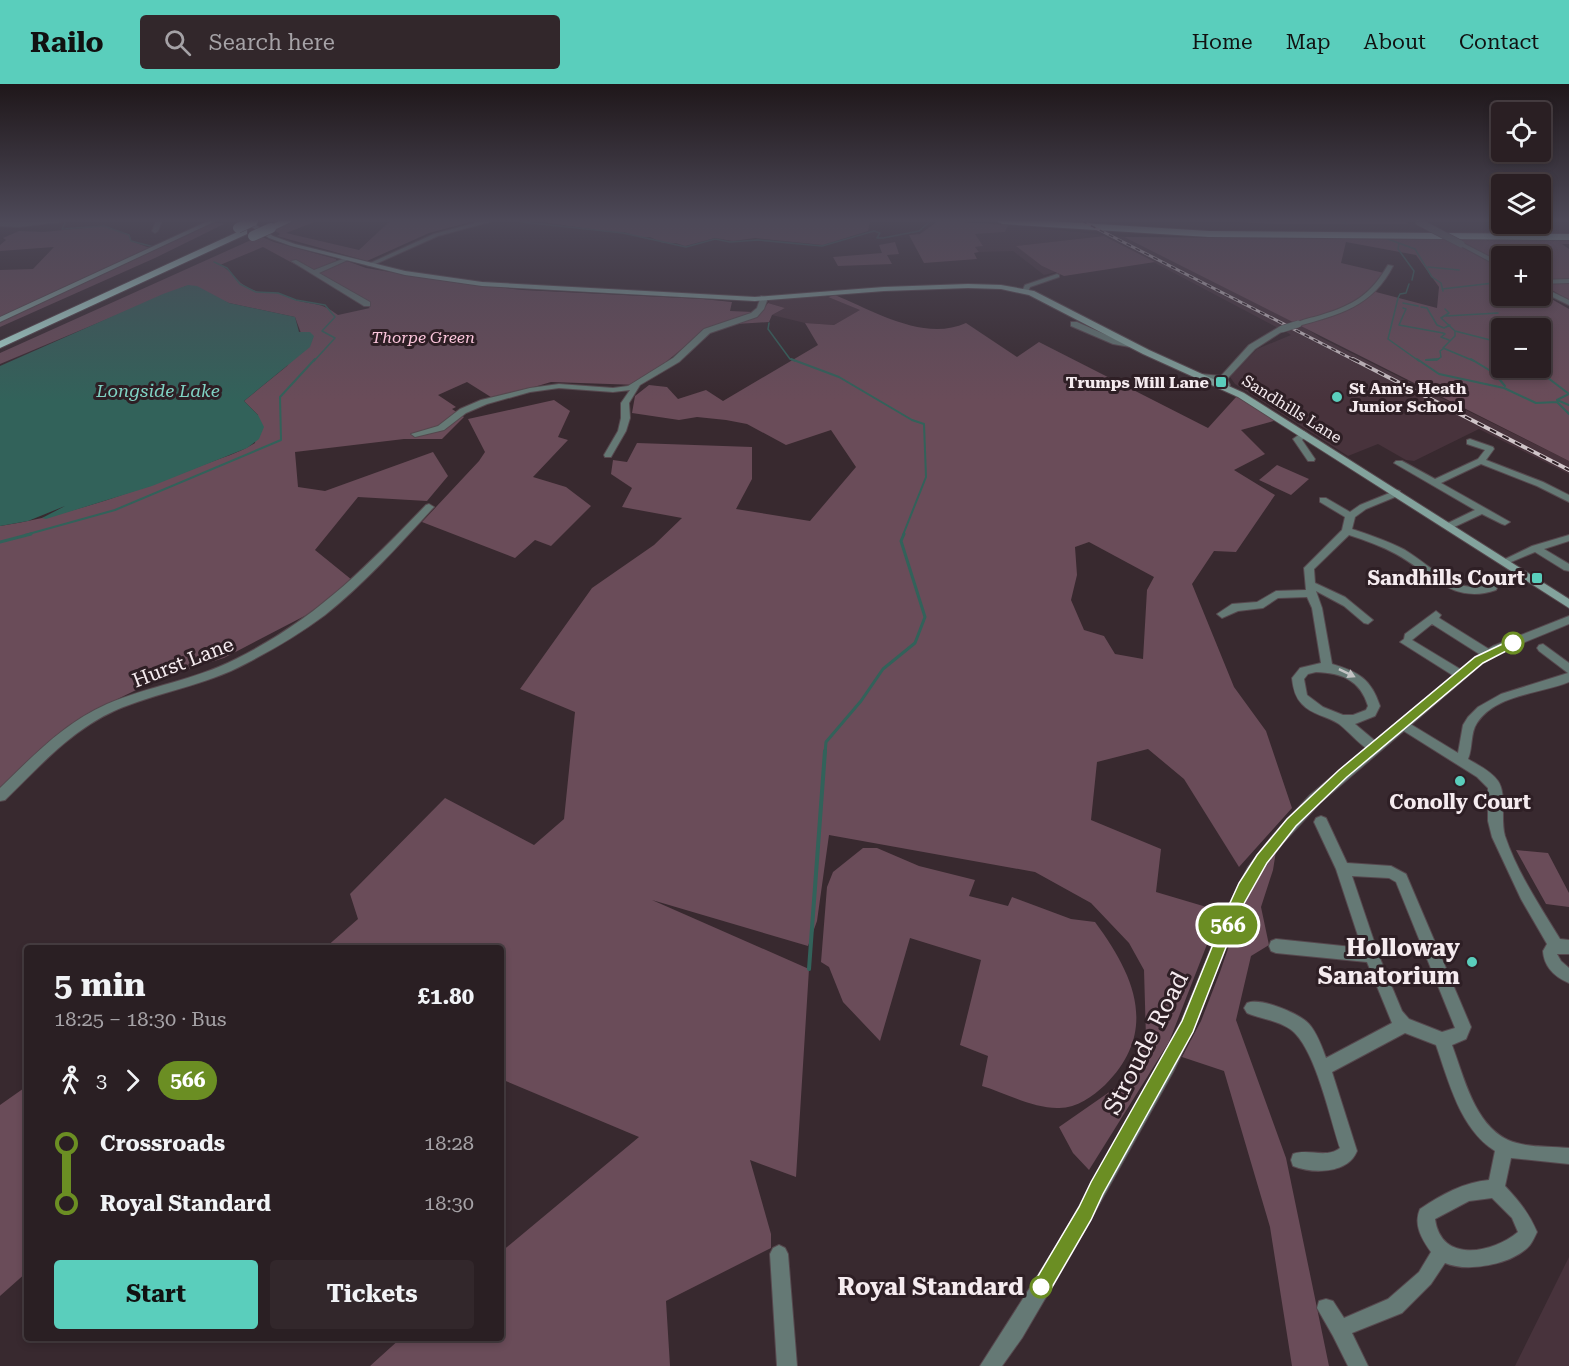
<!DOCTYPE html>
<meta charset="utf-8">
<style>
:root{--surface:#2a1f23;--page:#32272b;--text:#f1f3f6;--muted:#a5a2a6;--line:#463d41;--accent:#5acebc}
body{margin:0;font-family:"Roboto Serif",serif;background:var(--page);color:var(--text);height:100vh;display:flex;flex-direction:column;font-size:22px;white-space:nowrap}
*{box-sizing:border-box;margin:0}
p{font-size:20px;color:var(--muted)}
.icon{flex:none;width:33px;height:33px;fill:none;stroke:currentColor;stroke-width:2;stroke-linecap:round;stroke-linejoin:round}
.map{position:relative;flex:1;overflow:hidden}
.sheet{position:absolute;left:24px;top:861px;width:480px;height:396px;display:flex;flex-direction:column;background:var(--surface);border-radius:6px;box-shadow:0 3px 9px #0003,0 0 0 2px var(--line)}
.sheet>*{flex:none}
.badge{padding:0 12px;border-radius:20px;font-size:21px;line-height:39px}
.fabs{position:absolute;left:1491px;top:18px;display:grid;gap:12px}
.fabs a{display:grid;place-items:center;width:60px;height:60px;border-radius:6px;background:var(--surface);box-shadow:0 3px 9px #0003,0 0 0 2px var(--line);font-size:30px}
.map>.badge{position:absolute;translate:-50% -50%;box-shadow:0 0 0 3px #fff}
.legs{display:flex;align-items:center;gap:9px;height:66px;padding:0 30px;font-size:20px}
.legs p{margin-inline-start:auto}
.overview{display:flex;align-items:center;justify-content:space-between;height:102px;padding:0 30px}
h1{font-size:33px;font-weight:700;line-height:45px}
.cta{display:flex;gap:12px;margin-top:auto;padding:12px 30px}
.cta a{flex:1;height:69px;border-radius:6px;background:var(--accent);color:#111;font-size:24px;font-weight:700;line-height:69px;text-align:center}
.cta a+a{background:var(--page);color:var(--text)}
ul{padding:0 30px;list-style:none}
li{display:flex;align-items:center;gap:21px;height:60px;font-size:22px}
li i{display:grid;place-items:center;width:9px;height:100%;margin:0 8px;background:currentColor}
li i::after{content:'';width:15px;height:15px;margin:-8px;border:4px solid;border-radius:50%;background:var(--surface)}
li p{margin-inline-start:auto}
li:first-child i{background:linear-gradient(#0000 50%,currentColor 0)}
li:last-child i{background:linear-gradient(currentColor 50%,#0000 0)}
header{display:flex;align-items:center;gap:36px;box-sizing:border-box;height:84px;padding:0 30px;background:var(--accent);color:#111}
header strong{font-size:28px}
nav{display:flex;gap:33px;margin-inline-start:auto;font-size:21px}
.search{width:420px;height:54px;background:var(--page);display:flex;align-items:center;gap:15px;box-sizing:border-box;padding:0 21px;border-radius:6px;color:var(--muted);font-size:22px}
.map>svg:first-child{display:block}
.built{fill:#48333c}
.green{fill:#6a4c59;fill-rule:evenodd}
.water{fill:#32625a}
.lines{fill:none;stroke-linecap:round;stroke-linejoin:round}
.stream-far3{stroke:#32625a;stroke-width:1.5}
.stream-far2{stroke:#32625a;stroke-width:2}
.stream-far1{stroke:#32625a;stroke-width:3}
.stream{stroke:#32625a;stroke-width:4}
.minor-casing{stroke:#56484e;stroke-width:2}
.tertiary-casing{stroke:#56484e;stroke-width:2}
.secondary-casing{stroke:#56484e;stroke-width:2}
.motorway-casing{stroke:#56484e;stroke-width:2}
.minor{fill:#657975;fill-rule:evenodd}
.tertiary{fill:#657975;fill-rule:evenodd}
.secondary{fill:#83a39d;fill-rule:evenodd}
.motorway{fill:#afe2d8;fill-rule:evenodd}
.rail-far1-casing{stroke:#d0c5c9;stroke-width:3}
.rail-casing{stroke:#d0c5c9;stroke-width:4}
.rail-far1{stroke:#2e1f25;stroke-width:1.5;stroke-dasharray:5;stroke-linecap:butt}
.rail{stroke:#2e1f25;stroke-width:2;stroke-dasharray:7;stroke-linecap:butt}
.minor-bridge-casing{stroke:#56484e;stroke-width:8;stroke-linecap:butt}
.tertiary-bridge-casing{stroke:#56484e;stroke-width:8;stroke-linecap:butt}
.motorway-bridge-casing{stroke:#56484e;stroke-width:11;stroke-linecap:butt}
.minor-bridge{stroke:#657975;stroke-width:7}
.tertiary-bridge{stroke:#657975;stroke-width:7}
.motorway-bridge{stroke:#afe2d8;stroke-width:10}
.oneway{fill:#c3c3c4}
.line-1{fill:#6b8e23;stroke:#fff;stroke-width:1.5}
.poi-dot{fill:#5acebc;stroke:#2e1f25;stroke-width:2}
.stop-1-dot{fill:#fff;stroke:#6b8e23;stroke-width:3}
.labels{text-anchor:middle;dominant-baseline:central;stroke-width:6;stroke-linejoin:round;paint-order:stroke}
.far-park-label{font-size:16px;font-style:italic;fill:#fcc6dc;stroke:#2e1f25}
.far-poi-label{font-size:16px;font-weight:bold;fill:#f5ebef;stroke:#2e1f25;text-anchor:end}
.far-street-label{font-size:16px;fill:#f5ebef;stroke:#2e1f25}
.far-water-label{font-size:18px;font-style:italic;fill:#80d3c4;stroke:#2e1f25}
.poi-label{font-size:20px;font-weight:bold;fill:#f5ebef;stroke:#2e1f25;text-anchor:end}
.street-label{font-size:20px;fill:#f5ebef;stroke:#2e1f25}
.near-poi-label{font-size:24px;font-weight:bold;fill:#f5ebef;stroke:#2e1f25;text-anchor:end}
.near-street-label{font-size:24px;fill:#f5ebef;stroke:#2e1f25}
.near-stop-label{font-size:24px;font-weight:bold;fill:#f5ebef;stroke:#2e1f25;text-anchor:end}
</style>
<header>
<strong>Railo</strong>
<div class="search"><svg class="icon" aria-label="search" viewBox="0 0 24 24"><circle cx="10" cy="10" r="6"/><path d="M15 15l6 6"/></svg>Search here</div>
<nav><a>Home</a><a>Map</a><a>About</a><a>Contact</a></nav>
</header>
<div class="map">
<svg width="1569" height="1282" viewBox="0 0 1569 1282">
<rect width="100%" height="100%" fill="#38292f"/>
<path class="built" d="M1008,141l116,12 171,85 -17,6 -174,-92 -87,10 25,20 14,6 -12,3 -31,-24 -34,1 -4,-5 7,-1 -8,-12 31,-2z
M823,211l38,15 -27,15 -29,-2 -33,-8 13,-7 -17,-5 3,-4z
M1302,242l19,12 248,123v13l-90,-45 -65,32 -8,-1 -28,-16 -30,12 -113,-72 -5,-7 27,-28 34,-14 -6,-4z
M1569,1173v109h-54z"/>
<path class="green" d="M295,137h22l-31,12 73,17 31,-29h85l-46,12 -62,28 -90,-25 3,-2 -6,-4z
M537,137h333l-2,10 -45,14 -68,-7 -22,3 -18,-3 -30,8 -9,-3h-13l-13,-6h-11l-15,-5h-15z
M938,137h6l64,4 -3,7 -30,2 8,12 -8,1 4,5 -5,1 3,6 -53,4 -15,-28 11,-1z
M1213,137h191l4,3h-133z
M214,138l10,2 -69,34 -155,69v-57l33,-1 21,-22 -54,4v-6l6,-5 -3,-2 16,-7 25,1 60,-6 25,9 2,6 16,6h14z
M260,152l14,6 62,17 1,3 -28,10 -46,-25 -43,18c14,7 17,19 33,25 7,3 16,2 23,3 8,1 15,6 23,8 17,4 23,2 39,14l32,-7 -56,-36 33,-11 19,7 91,15 66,7 180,9 29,3 -2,9 23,1 -47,17 -68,56 -87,-3 -57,17 -27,-17 -29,13 18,12 -4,2 12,8 -22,22h-38l-109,13 3,35 27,4 108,-39 15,24 -21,25 -69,-4 -43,53 37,30 -34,29 -94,49 -59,18 -66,32 -99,83v-265c71,-11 137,-35 203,-61 18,-7 36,-12 52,-22l3,-28 -14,-14 43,-35 23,-34 -9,1 -6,-16 -66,-14 -43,-17 -186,78v-11z
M1104,152l51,26 -91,14 -22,-10 -26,-20z
M1124,153l322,2 55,29 1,28h38l1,-3 28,16v152zM1346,158l70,13 23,32 -2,21 -61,-16 8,-19 -43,-10zM1502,244h38v40h-38z
M1457,155l112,2v3h-7l7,5v51l-28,-16 -1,-28h-38l-1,7z
M895,158l4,12 -12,1 5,9 -54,2 -5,-9 49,-4 -3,-8z
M835,211c39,16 89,47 131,28l51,34 22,-15 169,86 29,-32 40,24 -36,10 24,24 -31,16 41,25 -39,57 -22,-1 -22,33 42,103 32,44 26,77 -53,59 -55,-88 -36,-30 -51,13 -6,58 70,29 -5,43 64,19 -51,131 -80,128 -16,-17 -14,-26 59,-41 28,-48 -2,-68 -15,-27 -38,-40 -56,-31 -206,-37 -12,86 -9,25 -156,-46 157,69 -13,208 -46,-17 21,74v14l-105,53 4,65h-300l31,-28h100v-86l138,-115 -138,-58v-131h-176l33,-29 -8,-25 95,-96 89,47 30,-26 11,-107 -55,-23 72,-101 62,-43 28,-27 -60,-11 10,-19 -21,-14 2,-14 14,2 10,-19 115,4v32l-16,30 74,12 46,-54 -25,-37 -45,15 -39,-21 -21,-4 -29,-3 -18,3 -47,-7 3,-17 14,-11 18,2 11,12 28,-9 17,11 95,-56 -13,-22 29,2 26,-15 -32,-13zM1089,458l65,35 -7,13 -4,69 -28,-5 -11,-18 -20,-6 -13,-30 6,-25 -2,-28z
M768,219l17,5 -13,7 -3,7 -33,2 24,-10z
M554,316l16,11 -12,26 10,3 -35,37 33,10 25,19 -40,40 -16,-6 -20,18 -93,-36 57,-61 6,-9 -17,-33z
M1277,381l32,14 -18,16 -32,-15z
M863,764h14l42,18 56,14 -6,16 39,10 4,-9 59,22 24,3c40,54 64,109 10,163 -13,12 -29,24 -48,23 -24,0 -52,-15 -75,-22l6,-30 -28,-11 21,-85 -71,-22 -30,103 -37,-39 -14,-35 -8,-5 6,-75 6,-15z
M1516,766l32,3 21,40v14l-23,-3z
M1276,767l-3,19 -12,37 8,38 -18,11 -15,64 50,138 43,208h-37l-22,-139 -46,-156 -42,-14 19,-36 19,-49 27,-78z
M27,1002v186l-27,24v-191z"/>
<path class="water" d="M188,201l9,1 32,17 66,14 4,15h11l4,4 -4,11 -66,54 14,14 6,12 -5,12 -12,9 -95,38 -106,33 -4,-1 23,-12 -37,15 -28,5v-160l163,-72z"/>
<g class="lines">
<path class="stream-far3" d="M513,137l110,12 63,14 29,-8 15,3 28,-2 64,6 52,-15 6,2 -3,5h6l36,-7 12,-10
M1339,137l8,3
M65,139l-3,6 42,-3 25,9 2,6 23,6
M1385,154l30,11 17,28 9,6 2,8
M1399,160l-1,5 16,22 -2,9
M214,178l13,6 13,16 16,8 22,1 18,7 29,5 10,12 -13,14 13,7 -21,23
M1428,183l31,3
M1409,200l-3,9 -6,1 -2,4 -10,41 31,22
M1442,205l60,-7
M1403,219l15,3
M1421,223l6,1 10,17 7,3 6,-3
M1403,224l3,1 -7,16 44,8 2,1 -4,3 8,3
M1445,225l4,4 -8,5 14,13 47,12
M1446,232l52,-3
M769,239l-1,6 22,30 5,2
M1455,247v5l-12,12 31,13
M1426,276h11l4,-3 -1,-6 3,-2"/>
<path class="stream-far2" d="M791,275l48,18 73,43 12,4 2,53 -23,58
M1417,275l22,15 65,14 32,15 21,-1 12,12
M1471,275l23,14 11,13
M1426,276l12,-1
M1535,284l34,26 -12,6 12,5
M25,451l90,-25 166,-70 -1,-43 35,-38"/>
<path class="stream-far1" d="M0,458l31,-8
M825,669l1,-11 35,-41 22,-32 32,-26 10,-26 -24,-76 3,-7"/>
<path class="stream" d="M809,885l16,-218"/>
<defs>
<path id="minor" d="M41,137h28l-51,6 -18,-1v-4z
M156,137h6l-4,10 -3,2 -3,-2z
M345,174l5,1 -31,14 51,29v4h-6l-73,-45 5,-1 18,10z
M1388,181l5,1c-20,40 -54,49 -95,60l-4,-2c8,-5 18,-6 27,-9 33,-10 50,-21 67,-50z
M1057,190l2,1v2l-29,10 -2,5 -6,-1 3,-6z
M1569,195v4l-29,1v-4z
M761,212l7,2 -4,11 -7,8 -47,16 -31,29 -39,23 -11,18 1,15 -4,13 -15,26h-6l-1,-2 14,-24 3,-13v-15l9,-13 -17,2 -54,-4 -29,4 -43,12 -21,9 -22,17 -29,7 -4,-3 27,-8 22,-17 21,-9 49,-12 29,-4 54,4 15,-2 45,-28 31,-29 47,-16 6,-5z
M1071,238h6l41,18 22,6 -4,2 -23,-4 -42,-18z
M1279,243l7,2 -31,20 -28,30 3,6 -1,2h-6l-3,-6 -19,-3 -4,-2 4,-2 20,2 28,-31z
M1304,347l4,3 -6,6 13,19 -1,2h-6l-15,-22z
M1470,355l23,8 1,2 -8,11 57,22 26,13v7l-32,-16 -56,-22 -40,19 69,39 -5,3 -3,-1 -20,-10 -30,14h-6v-4l29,-14 -81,-47 2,-2h6l33,18 43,-20 7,-9 -18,-6v-4z
M1397,406l3,1v4l-34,14 -11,8 -3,12c18,6 36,12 53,21 30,18 49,46 87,34l5,4 -1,2c-44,15 -65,-17 -100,-36 -15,-8 -31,-14 -47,-19l-35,34 1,14 30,14 28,23 -5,4 -4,-1 -20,-17 -28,-15 6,17 10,56c27,8 39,15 48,42l-5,10 -20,8 25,21 2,3 -2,3 -4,2c-15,-5 -25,-20 -37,-29 -12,-8 -27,-9 -37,-20 -7,-7 -9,-16 -10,-26l8,-10 21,-5 -9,-55 -5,-11 -29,1 -15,10 -25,3 -16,7 -5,-4 15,-10 25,-2 19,-11 30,-1 -2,-22 38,-38 3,-13 -25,-15v-4h6l24,14 10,-7zM1316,588c26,1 44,8 52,34l-2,4 -13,5h-10l-20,-8 -16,-12 -3,-16 4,-5z
M429,420l5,3 -2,2c-34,37 -68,75 -107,106 -24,18 -51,34 -78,48 -42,23 -90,29 -133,48 -44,20 -75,56 -109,89l-5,1v-13c33,-32 64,-65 107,-84 42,-18 88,-24 129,-45 80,-40 129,-91 190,-154z
M1569,451v6l-25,8 25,15v7l-5,-1 -29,-18 -31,13 -5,-3 33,-16z
M1436,527l5,4 -2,3 53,33 2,3 -2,3h-8l-52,-33 -20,16 53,32 2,3 -2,3h-8l-57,-36 4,-3 1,-5z
M1543,560l26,19v19c-29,12 -73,12 -92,41 -7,10 -4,25 -9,36 10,6 23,12 30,22 9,13 2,38 7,55 12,36 35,70 55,103l9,1v14h-12l4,7 8,7v15c-14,-6 -25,-16 -26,-32l4,-7 -26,-45 -29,-62 -4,-16v-33l-11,-11 -78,-49 -2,-3 2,-3h8l51,31 5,-28 5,-8 10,-10 23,-13 67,-21 -29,-22 -2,-3 2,-3z
M1321,732l5,2 21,45 44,3 15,8 65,153 -5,12 -14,6c12,32 22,79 56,95 18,8 42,6 61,8v16l-58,-6 -6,28c14,15 24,27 32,46 -2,4 -4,9 -7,13 -16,19 -62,28 -85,18l-14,21 -29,29 -50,20 16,33h-20l-15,-30 -16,-28 2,-7 7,-2 7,2 11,17 44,-19 31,-27 12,-20c-9,-13 -18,-27 -11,-43 21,-14 44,-27 69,-29l6,-29c-35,-22 -46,-69 -59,-106l-31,-12 -73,39 25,79c-9,23 -44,23 -64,15l-2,-6 2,-6c15,-6 33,5 47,-6 -10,-29 -25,-102 -50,-119 -13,-9 -29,-10 -43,-16l-3,-5 3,-5c13,-6 52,10 62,21 8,9 13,23 17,34l66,-35 -25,-61 -91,-9 -5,-2 -2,-5 2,-5 5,-2 86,9 -26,-79 -22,-47 2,-4zM1352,792l37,2 7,4 59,146 -13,4 -33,-13 -7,-8 -23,-55zM1492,1114l20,20 6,14c-25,21 -77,32 -83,-13l34,-18z
M779,1161l6,3 3,6 9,112h-20l-7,-112 3,-6z"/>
<path id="tertiary" d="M482,137h11l-55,15 -67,30 -5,-1 68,-31z
M1459,159h4l39,20v5l-43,-23z
M1540,202l29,14v5l-29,-14z
M1569,532v8l-68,28 -18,11 -163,140 -37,40 -25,32 -18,36 -48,121 -19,40 -100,179 -51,87 -20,28h-22l81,-127 100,-179 20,-38 46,-113 21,-42 25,-32 37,-40 165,-138 18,-11z"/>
<path id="secondary" d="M208,137h8l-216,101v-5z
M242,137h8l23,15 22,8 110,27 77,11 273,15 129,-10 84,-3 33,1 33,6 115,59 95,43 325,206v9l-331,-211 -95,-43 -114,-59 -28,-6 -33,-1 -84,3 -129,10 -273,-15 -77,-11 -114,-29 -22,-8z"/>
<path id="motorway" d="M279,137h14l-19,9 -8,-2z
M997,137h53l159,10 360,3v6l-360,-3 -207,-13z
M244,145l3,1v4l-247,114v-7z"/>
</defs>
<use href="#minor" class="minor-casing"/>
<use href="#tertiary" class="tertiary-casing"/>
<use href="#secondary" class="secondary-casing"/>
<use href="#motorway" class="motorway-casing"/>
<use href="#minor" class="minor"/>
<use href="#tertiary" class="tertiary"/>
<use href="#secondary" class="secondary"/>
<use href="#motorway" class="motorway"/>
<defs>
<path id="rail-far1" d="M1082,137l274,140"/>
<path id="rail" d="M1353,275l216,111"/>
</defs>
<use href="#rail-far1" class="rail-far1-casing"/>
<use href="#rail" class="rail-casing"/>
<use href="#rail-far1" class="rail-far1"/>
<use href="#rail" class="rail"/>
<defs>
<path id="minor-bridge" d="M1282,245l16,-5"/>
<path id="tertiary-bridge" d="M1419,138l42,22"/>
<path id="motorway-bridge" d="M238,144l15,-7
M253,152l18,-8"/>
</defs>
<use href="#minor-bridge" class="minor-bridge-casing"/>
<use href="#tertiary-bridge" class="tertiary-bridge-casing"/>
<use href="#motorway-bridge" class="motorway-bridge-casing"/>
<use href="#minor-bridge" class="minor-bridge"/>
<use href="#tertiary-bridge" class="tertiary-bridge"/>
<use href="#motorway-bridge" class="motorway-bridge"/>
</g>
<defs><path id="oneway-solid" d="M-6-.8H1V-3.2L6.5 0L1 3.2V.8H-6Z" transform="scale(1.5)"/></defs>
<use class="oneway" href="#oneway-solid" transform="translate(1347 589) rotate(26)"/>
<linearGradient id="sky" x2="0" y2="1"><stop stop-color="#1f171a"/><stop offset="0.43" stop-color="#4d4958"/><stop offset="1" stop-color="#4d4958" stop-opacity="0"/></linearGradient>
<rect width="1569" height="317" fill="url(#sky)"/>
<path class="line-1" d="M1513,555l5,4 -2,3 -33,17 -136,114 -51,49 -29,37 -26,46 -48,123 -90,162 -12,26 -43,74 -7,2 -6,-2 -3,-7 3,-6 44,-74 12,-25 91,-161 47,-116 10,-22 18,-28 30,-36 52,-49 136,-113z"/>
<g class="poi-dot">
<rect x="1215" y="292" width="12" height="12" rx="3"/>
<circle cx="1337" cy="313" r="6"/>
<rect x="1531" y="488" width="12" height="12" rx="3"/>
<circle cx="1460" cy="697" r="6"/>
<circle cx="1472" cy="878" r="6"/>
</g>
<g class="stop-1-dot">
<circle cx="1513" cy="559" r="10"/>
<circle cx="1041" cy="1203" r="10"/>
</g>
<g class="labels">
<g class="far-park-label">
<text x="423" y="253">Thorpe Green</text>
</g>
<g class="far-poi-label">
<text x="1209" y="298">Trumps Mill Lane</text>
<text x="1349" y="304" text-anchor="start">St Ann's Heath<tspan x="1349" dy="18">Junior School</tspan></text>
</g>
<g class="far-street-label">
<text transform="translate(1292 325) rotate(32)">Sandhills Lane</text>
</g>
<g class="far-water-label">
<text x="158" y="306">Longside Lake</text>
</g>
<g class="poi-label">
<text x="1525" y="494">Sandhills Court</text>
<text x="1460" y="718" text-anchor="middle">Conolly Court</text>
</g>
<g class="street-label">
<text transform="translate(183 578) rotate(-21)">Hurst Lane</text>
</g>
<g class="near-poi-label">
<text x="1460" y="864">Holloway<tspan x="1460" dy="28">Sanatorium</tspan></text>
</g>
<g class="near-street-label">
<text transform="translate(1146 959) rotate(-63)">Stroude Road</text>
</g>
<g class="near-stop-label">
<text x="1024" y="1203">Royal Standard</text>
</g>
</g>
</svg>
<div class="fabs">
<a><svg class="icon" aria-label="locate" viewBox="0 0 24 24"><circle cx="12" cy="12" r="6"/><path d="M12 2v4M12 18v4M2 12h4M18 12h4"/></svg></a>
<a><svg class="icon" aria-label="layers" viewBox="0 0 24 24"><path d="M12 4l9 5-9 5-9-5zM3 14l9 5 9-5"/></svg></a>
<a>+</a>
<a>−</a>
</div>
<b class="badge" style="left:1228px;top:841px;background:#6b8e23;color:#fff">566</b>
<section class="sheet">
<div class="overview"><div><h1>5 min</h1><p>18:25 – 18:30 · Bus</p></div><b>£1.80</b></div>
<div class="legs"><svg class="icon" aria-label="walk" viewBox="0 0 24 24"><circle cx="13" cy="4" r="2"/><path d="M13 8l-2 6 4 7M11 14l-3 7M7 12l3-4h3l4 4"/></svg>3<svg class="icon" aria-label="forward" viewBox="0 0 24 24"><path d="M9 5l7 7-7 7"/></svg><b class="badge" style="background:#6b8e23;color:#fff">566</b></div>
<ul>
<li><i style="color:#6b8e23"></i><b>Crossroads</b><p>18:28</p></li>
<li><i style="color:#6b8e23"></i><b>Royal Standard</b><p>18:30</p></li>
</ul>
<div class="cta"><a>Start</a><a>Tickets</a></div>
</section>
</div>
